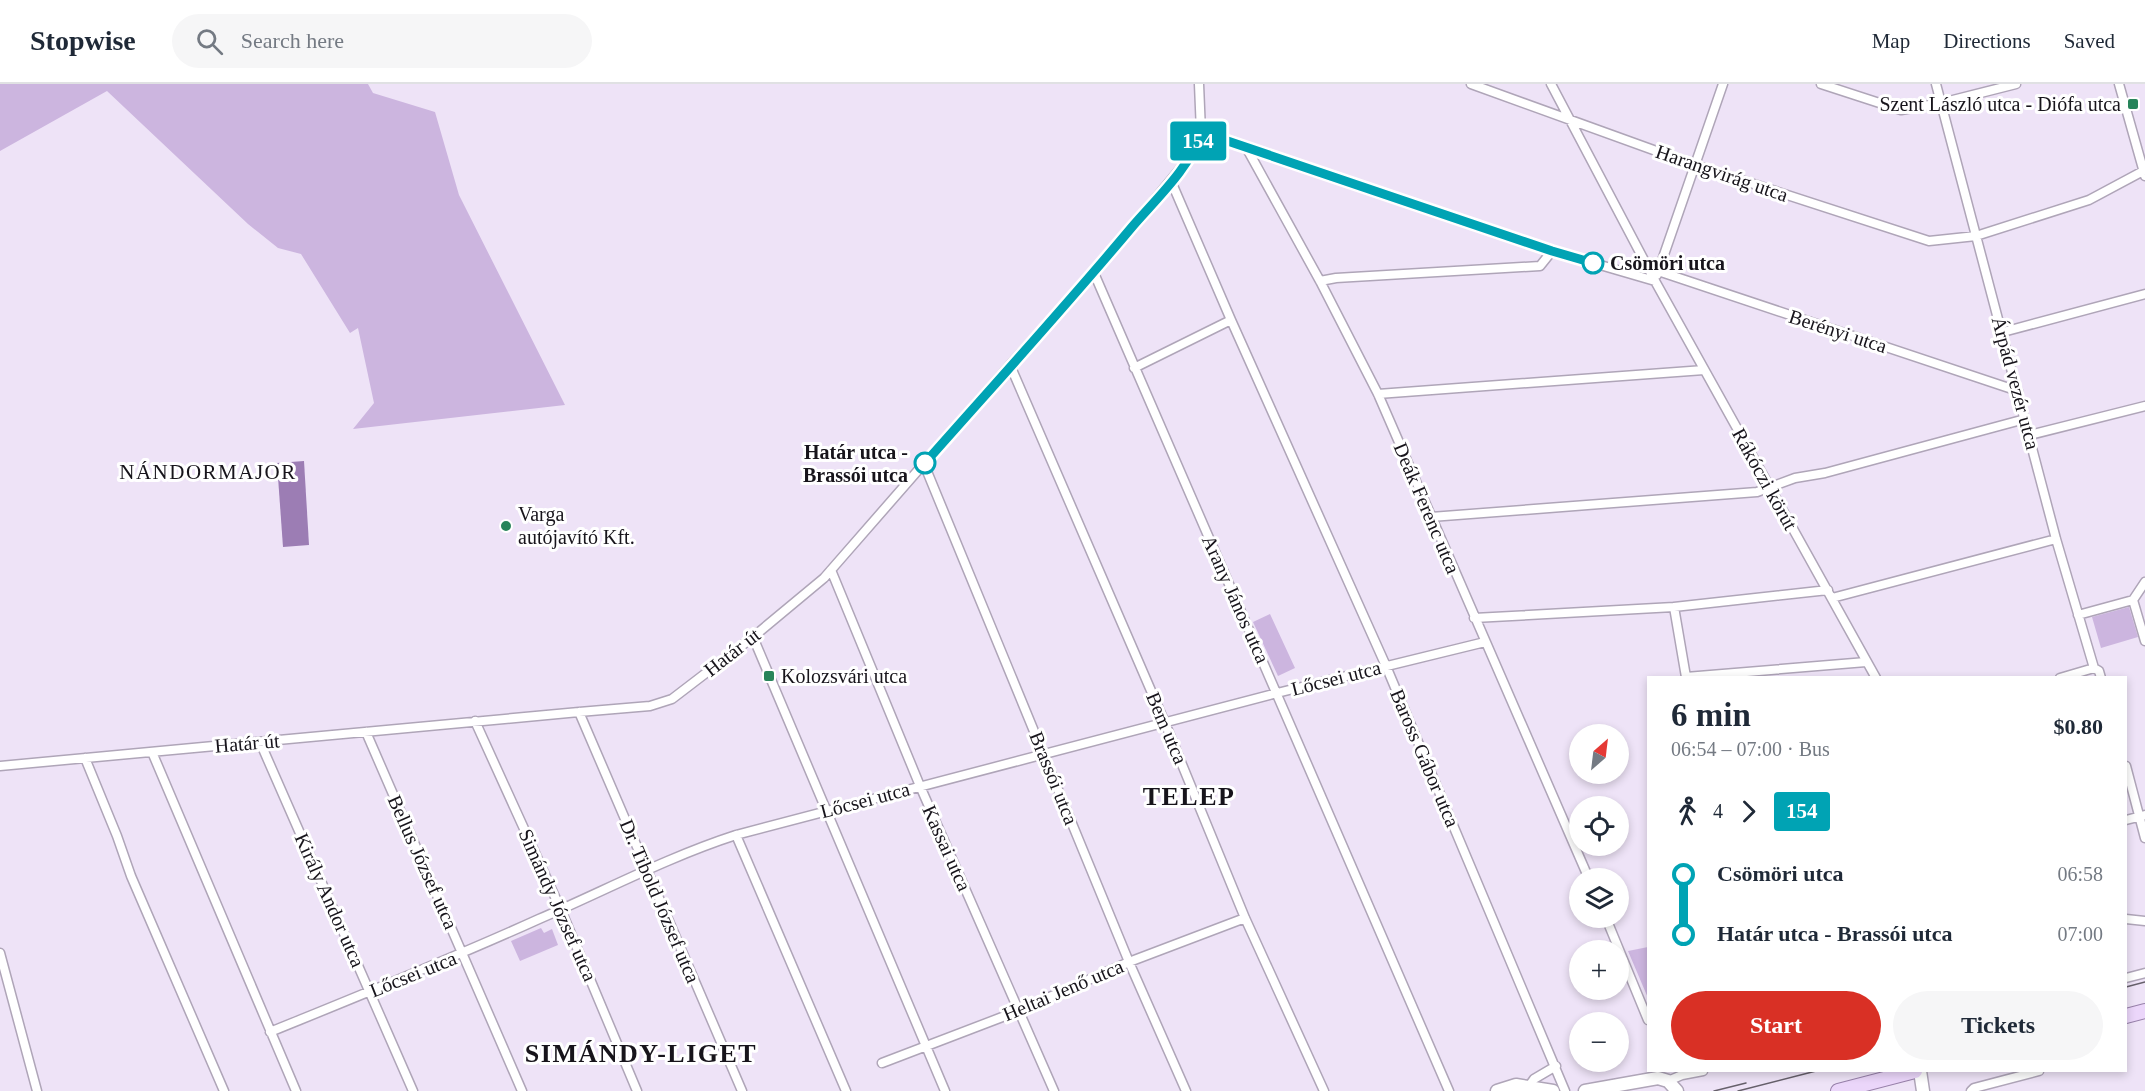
<!DOCTYPE html>
<meta charset="utf-8">
<style>
:root{--surface:#fff;--page:#f6f6f7;--text:#1f2937;--muted:#747a83;--line:#e0e1e3;--accent:#d93025}
body{margin:0;font-family:"Times New Roman",serif;background:var(--page);color:var(--text);height:100vh;display:flex;flex-direction:column;font-size:22px;white-space:nowrap}
*{box-sizing:border-box;margin:0}
p{font-size:20px;color:var(--muted)}
.icon{flex:none;width:33px;height:33px;fill:none;stroke:currentColor;stroke-width:2;stroke-linecap:round;stroke-linejoin:round}
.map{position:relative;flex:1;overflow:hidden}
.side{position:absolute;left:1647px;top:592px;width:480px;height:396px;display:flex;flex-direction:column;background:var(--surface);border-radius:0px;box-shadow:0 3px 9px #0003}
.side>*{flex:none}
.badge{padding:0 12px;border-radius:4px;font-size:21px;line-height:39px}
.needle{width:39px;rotate:28deg}
.buttons{position:absolute;left:1569px;top:640px;display:grid;gap:12px}
.buttons a{display:grid;place-items:center;width:60px;height:60px;border-radius:50%;background:var(--surface);box-shadow:0 3px 9px #0003;font-size:30px}
.map>.badge{position:absolute;translate:-50% -50%;box-shadow:0 0 0 3px #fff}
.legs{display:flex;align-items:center;gap:9px;height:66px;padding:0 24px;font-size:20px}
.legs p{margin-inline-start:auto}
.headline{display:flex;align-items:center;justify-content:space-between;height:102px;padding:0 24px}
h1{font-size:33px;font-weight:700;line-height:45px}
.cta{display:flex;gap:12px;margin-top:auto;padding:12px 24px}
.cta a{flex:1;height:69px;border-radius:36px;background:var(--accent);color:#fff;font-size:24px;font-weight:700;line-height:69px;text-align:center}
.cta a+a{background:var(--page);color:var(--text)}
ul{padding:0 24px;list-style:none}
li{display:flex;align-items:center;gap:21px;height:60px;font-size:22px}
li i{display:grid;place-items:center;width:9px;height:100%;margin:0 8px;background:currentColor}
li i::after{content:'';width:15px;height:15px;margin:-8px;border:4px solid;border-radius:50%;background:var(--surface)}
li p{margin-inline-start:auto}
li:first-child i{background:linear-gradient(#0000 50%,currentColor 0)}
li:last-child i{background:linear-gradient(currentColor 50%,#0000 0)}
header{display:flex;align-items:center;gap:36px;box-sizing:border-box;height:84px;padding:0 30px;background:var(--surface);border-bottom:2px solid var(--line)}
header strong{font-size:28px}
nav{display:flex;gap:33px;margin-inline-start:auto;font-size:21px}
.search{width:420px;height:54px;background:var(--page);display:flex;align-items:center;gap:15px;box-sizing:border-box;padding:0 21px;border-radius:33px;color:var(--muted);font-size:22px}
.map>svg:first-child{display:block}
.green{fill:#ccb5df}
.water{fill:#9c7db4}
.lines{fill:none;stroke-linecap:round;stroke-linejoin:round}
.street-casing{stroke:#afa5b8;stroke-width:11}
.secondary-casing{stroke:#afa5b8;stroke-width:15}
.primary-casing{stroke:#9881aa;stroke-width:16}
.street{stroke:#fff;stroke-width:8}
.secondary{stroke:#fff;stroke-width:12}
.primary{stroke:#ebd6fa;stroke-width:14}
.tram{stroke:#66606b;stroke-width:1.5}
.line-1-casing{stroke:#fff;stroke-width:14}
.line-1{stroke:#00a3b4;stroke-width:9}
.poi-dot{fill:#27845a;stroke:#fff;stroke-width:2}
.stop-1-dot{fill:#fff;stroke:#00a3b4;stroke-width:3}
.labels{text-anchor:middle;dominant-baseline:central;stroke-width:6;stroke-linejoin:round;paint-order:stroke}
.poi-label{font-size:20px;fill:#17141b;stroke:#fff;text-anchor:start}
.street-label{font-size:20px;fill:#17141b;stroke:#fff}
.stop-label{font-size:20px;font-weight:bold;fill:#17141b;stroke:#fff;text-anchor:start}
.neighbourhood-label{font-size:21px;letter-spacing:1.5px;fill:#17141b;stroke:#fff}
.district-label{font-size:26px;font-weight:bold;letter-spacing:1.5px;fill:#17141b;stroke:#fff}
</style>
<header>
<strong>Stopwise</strong>
<div class="search"><svg class="icon" aria-label="search" viewBox="0 0 24 24"><circle cx="10" cy="10" r="6"/><path d="M15 15l6 6"/></svg>Search here</div>
<nav><a>Map</a><a>Directions</a><a>Saved</a></nav>
</header>
<div class="map">
<svg width="2145" height="1007" viewBox="0 0 2145 1007">
<rect width="100%" height="100%" fill="#eee3f7"/>
<path class="green" d="M0,0h368l5,9 62,19 24,83 106,210 -212,24 21,-26 -16,-75 -8,5 -49,-79 -23,-6 -30,-24 -141,-133 -107,60z
M2129,523l9,30 -37,11 -9,-31z
M1270,530l25,54 -17,8 -25,-54z
M541,844l3,5 8,-4 6,16 -38,16 -9,-20z
M1648,863v51l-20,-47z"/>
<path class="water" d="M304,377l5,84 -26,2 -6,-84z"/>
<g class="lines">
<defs>
<path id="street" d="M1471,0l224,81 234,76 47,-5 113,-36 56,-30
M1551,0l104,197 221,397
M1821,0l80,26 40,-7 75,-19
M1936,0l120,455 38,129 5,3 2,7
M2119,0l26,92
M1201,48l351,119 103,30
M1246,63l74,134 58,113 211,485
M1171,97l60,139 155,346 179,425
M1658,187l360,120
M1094,189l355,818
M1657,191l66,-191
M1320,197l16,-3 204,-12 12,-15
M2003,248l142,-38
M1010,281l155,358 80,195 79,173
M1134,284l97,-48
M1378,310l326,-24
M2030,351l115,-29
M924,380l205,498 57,129
M1431,433l326,-25 38,-14 30,-5 200,-54
M831,486l89,216 134,305
M1832,514l224,-59
M2133,516l12,41
M1674,523l12,70 180,-15
M2078,531l55,-15 12,-18
M1474,534l200,-11 154,-17
M753,553l192,454
M2060,594l34,-10
M579,628l163,379
M475,637l86,189 76,181
M366,648l156,359
M260,658l153,349
M152,668l144,339
M85,674l32,78 14,40 93,215
M0,682l579,-54 71,-6 22,-7 81,-62 71,-59 186,-213 84,-92 100,-121 7,-20 -2,-48
M2126,682l19,72
M2126,736l19,-5
M736,751l110,256
M1606,834l42,102
M2126,835l19,2
M0,869l37,138
M2126,894l19,-5
M270,948c91,-37 181,-73 269,-113 65,-28 129,-62 197,-84l541,-142 208,-51
M882,979l136,-52 111,-49 116,-44
M1668,997l14,-6 21,-4
M1529,1002l5,-7 22,-13
M1971,1007l3,-3 65,-17"/>
<path id="secondary" d="M1920,987l3,20
M1497,1007l19,-6 37,6
M1585,1007l73,-13 10,3 9,10"/>
<path id="primary" d="M2126,932l19,-5
M1838,1007l77,-20"/>
</defs>
<use href="#street" class="street-casing"/>
<use href="#secondary" class="secondary-casing"/>
<use href="#primary" class="primary-casing"/>
<use href="#street" class="street"/>
<use href="#secondary" class="secondary"/>
<use href="#primary" class="primary"/>
<path class="tram" d="M2126,903l19,-5
M1714,1007l32,-8
M1738,1007l78,-20"/>
</g>
<g class="lines">
<defs>
<path id="line-1" d="M925,379c69,-78 140,-156 207,-236 24,-28 59,-60 69,-95l351,119 41,12"/>
</defs>
<use href="#line-1" class="line-1-casing"/>
<use href="#line-1" class="line-1"/>
</g>
<g class="poi-dot">
<rect x="2127" y="14" width="12" height="12" rx="3"/>
<circle cx="506" cy="442" r="6"/>
<rect x="763" y="586" width="12" height="12" rx="3"/>
</g>
<g class="stop-1-dot">
<circle cx="1593" cy="179" r="10"/>
<circle cx="925" cy="379" r="10"/>
</g>
<g class="labels">
<g class="poi-label">
<text x="2121" y="20" text-anchor="end">Szent László utca - Diófa utca</text>
<text x="518" y="430">Varga<tspan x="518" dy="23">autójavító Kft.</tspan></text>
<text x="781" y="592">Kolozsvári utca</text>
</g>
<g class="street-label">
<text transform="translate(1722 89) rotate(19)">Harangvirág utca</text>
<text transform="translate(1838 247) rotate(18)">Berényi utca</text>
<text transform="translate(2016 299) rotate(75)">Árpád vezér utca</text>
<text transform="translate(1765 395) rotate(61)">Rákóczi körút</text>
<text transform="translate(1427 424) rotate(67)">Deák Ferenc utca</text>
<text transform="translate(1236 515) rotate(66)">Arany János utca</text>
<text transform="translate(732 568) rotate(-38)">Határ út</text>
<text transform="translate(1336 594) rotate(-14)">Lőcsei utca</text>
<text transform="translate(1167 644) rotate(67)">Bem utca</text>
<text transform="translate(247 659) rotate(-5)">Határ út</text>
<text transform="translate(1425 674) rotate(67)">Baross Gábor utca</text>
<text transform="translate(1054 694) rotate(68)">Brassói utca</text>
<text transform="translate(865 716) rotate(-15)">Lőcsei utca</text>
<text transform="translate(947 764) rotate(66)">Kassai utca</text>
<text transform="translate(423 778) rotate(66)">Bellus József utca</text>
<text transform="translate(330 816) rotate(66)">Király Andor utca</text>
<text transform="translate(660 817) rotate(67)">Dr. Tibold József utca</text>
<text transform="translate(558 821) rotate(66)">Simándy József utca</text>
<text transform="translate(413 890) rotate(-22)">Lőcsei utca</text>
<text transform="translate(1063 906) rotate(-23)">Heltai Jenő utca</text>
</g>
<g class="stop-label">
<text x="1610" y="179">Csömöri utca</text>
<text x="908" y="368" text-anchor="end">Határ utca -<tspan x="908" dy="23">Brassói utca</tspan></text>
</g>
<g class="neighbourhood-label">
<text x="208" y="388">NÁNDORMAJOR</text>
</g>
<g class="district-label">
<text x="1189" y="712">TELEP</text>
<text x="641" y="969">SIMÁNDY-LIGET</text>
</g>
</g>
</svg>
<div class="buttons">
<a><svg class="needle" viewBox="-14 -14 28 28"><path d="M0-13l5 13h-10z" fill="#e53935"/><path d="M0 13l5-13h-10z" fill="#747a83"/></svg></a>
<a><svg class="icon" aria-label="locate" viewBox="0 0 24 24"><circle cx="12" cy="12" r="6"/><path d="M12 2v4M12 18v4M2 12h4M18 12h4"/></svg></a>
<a><svg class="icon" aria-label="layers" viewBox="0 0 24 24"><path d="M12 4l9 5-9 5-9-5zM3 14l9 5 9-5"/></svg></a>
<a>+</a>
<a>−</a>
</div>
<b class="badge" style="left:1198px;top:57px;background:#00a3b4;color:#fff">154</b>
<section class="side">
<div class="headline"><div><h1>6 min</h1><p>06:54 – 07:00 · Bus</p></div><b>$0.80</b></div>
<div class="legs"><svg class="icon" aria-label="walk" viewBox="0 0 24 24"><circle cx="13" cy="4" r="2"/><path d="M13 8l-2 6 4 7M11 14l-3 7M7 12l3-4h3l4 4"/></svg>4<svg class="icon" aria-label="forward" viewBox="0 0 24 24"><path d="M9 5l7 7-7 7"/></svg><b class="badge" style="background:#00a3b4;color:#fff">154</b></div>
<ul>
<li><i style="color:#00a3b4"></i><b>Csömöri utca</b><p>06:58</p></li>
<li><i style="color:#00a3b4"></i><b>Határ utca - Brassói utca</b><p>07:00</p></li>
</ul>
<div class="cta"><a>Start</a><a>Tickets</a></div>
</section>
</div>
